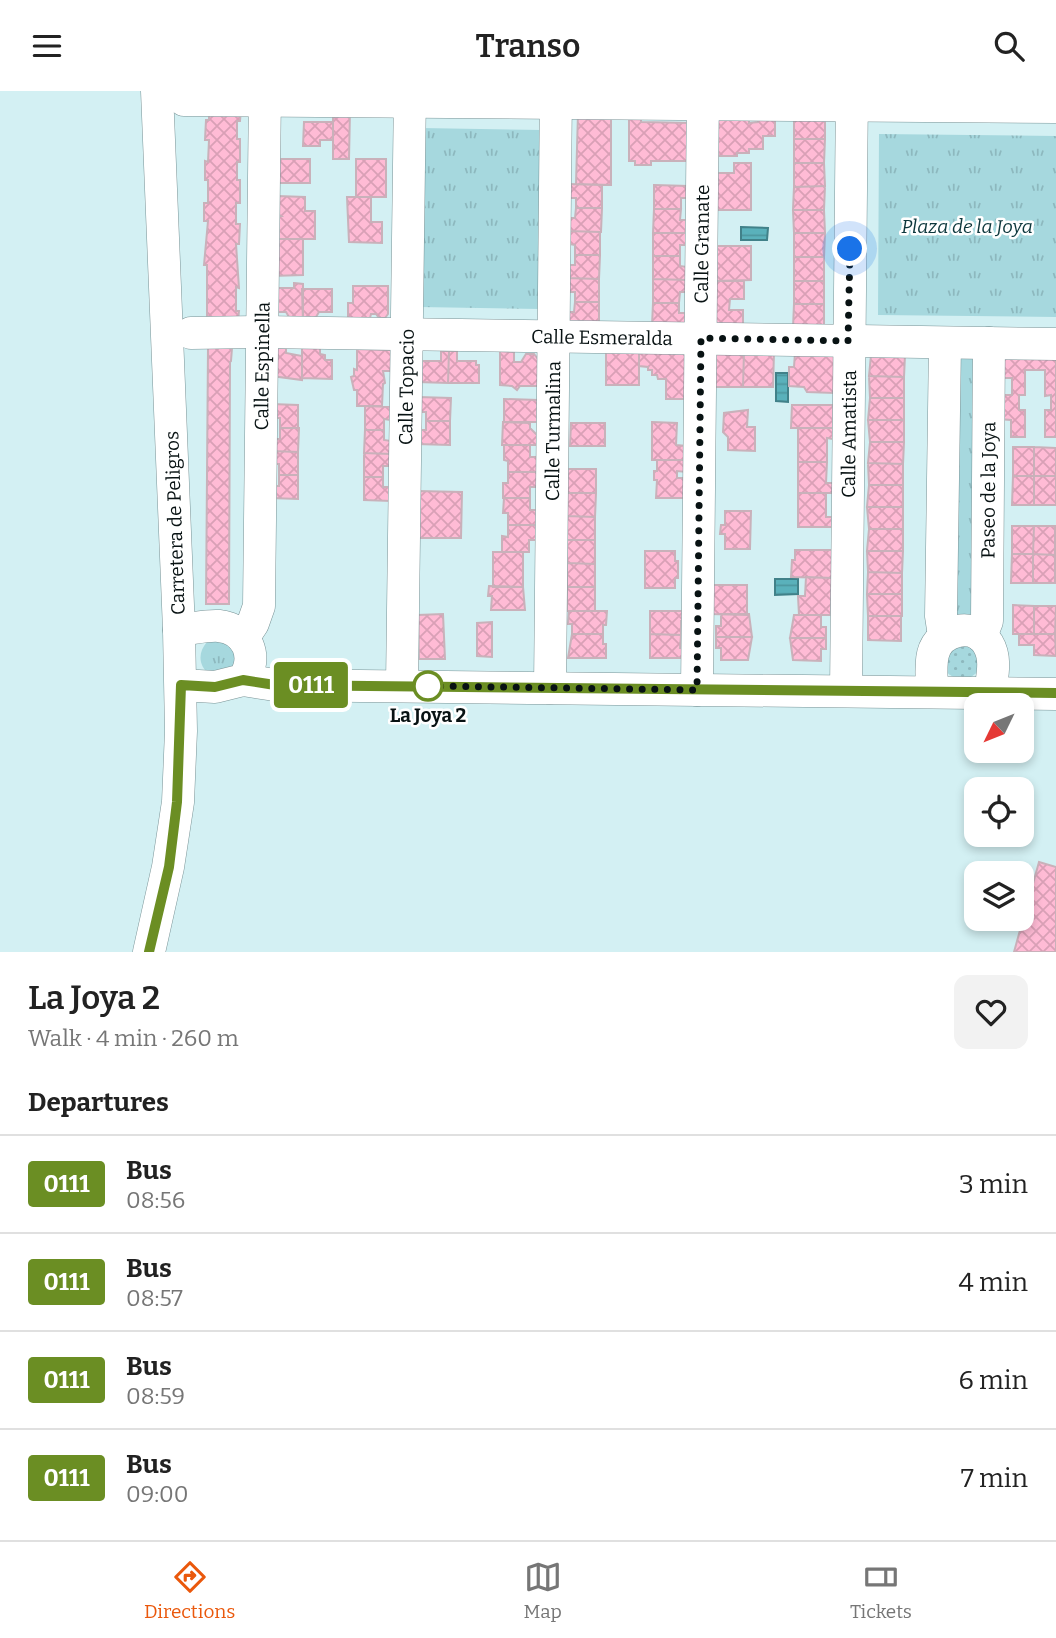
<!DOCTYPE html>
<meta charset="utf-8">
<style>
:root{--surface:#fff;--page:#f2f2f2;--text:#222;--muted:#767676;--line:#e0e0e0;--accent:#ea580c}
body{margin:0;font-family:Bitter,serif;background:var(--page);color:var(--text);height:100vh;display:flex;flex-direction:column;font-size:26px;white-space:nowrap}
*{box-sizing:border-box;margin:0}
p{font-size:23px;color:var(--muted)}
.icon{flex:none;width:38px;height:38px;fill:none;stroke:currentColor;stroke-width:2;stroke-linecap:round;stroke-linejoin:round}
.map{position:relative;height:861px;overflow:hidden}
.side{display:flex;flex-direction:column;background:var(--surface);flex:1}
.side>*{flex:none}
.badge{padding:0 14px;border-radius:5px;font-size:24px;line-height:46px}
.needle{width:46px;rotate:227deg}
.tools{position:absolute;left:964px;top:602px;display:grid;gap:14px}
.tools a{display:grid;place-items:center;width:70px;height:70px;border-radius:14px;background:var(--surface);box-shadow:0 4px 10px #0003;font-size:35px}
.you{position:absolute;width:35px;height:35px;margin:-18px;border:5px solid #fff;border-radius:50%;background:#1a73e8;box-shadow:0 0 0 10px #1a73e833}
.map>.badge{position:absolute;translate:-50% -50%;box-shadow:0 0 0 4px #fff}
h2{padding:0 28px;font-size:26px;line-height:63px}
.round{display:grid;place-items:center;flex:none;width:74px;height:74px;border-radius:14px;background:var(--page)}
.head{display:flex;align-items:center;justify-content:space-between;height:119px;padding:0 28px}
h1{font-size:33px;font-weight:600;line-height:52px}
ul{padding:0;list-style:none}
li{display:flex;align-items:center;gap:21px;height:98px;padding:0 28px;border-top:2px solid var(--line)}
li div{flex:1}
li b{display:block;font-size:26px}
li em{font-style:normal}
li .badge{min-width:77px;font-weight:700;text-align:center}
header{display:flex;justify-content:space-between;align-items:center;height:91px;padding:0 28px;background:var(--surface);font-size:32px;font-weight:600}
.tabs{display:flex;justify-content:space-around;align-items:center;height:98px;border-top:2px solid var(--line);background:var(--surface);font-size:19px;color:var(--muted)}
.tabs a{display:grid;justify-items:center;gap:4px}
.tabs .selected{color:var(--accent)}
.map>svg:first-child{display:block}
.grass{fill:url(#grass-tufts)}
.garden{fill:url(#garden-dots)}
.water{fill:url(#water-rules);stroke:#418189;stroke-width:2}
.building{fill:url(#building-cross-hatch);stroke:#c9b1ba;stroke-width:2}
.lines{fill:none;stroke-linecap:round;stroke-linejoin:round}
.minor-casing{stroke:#799396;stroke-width:33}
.minor{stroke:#fff;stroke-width:32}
.line-casing{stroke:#fff;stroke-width:16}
.line{stroke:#6b8e23;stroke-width:10}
.walk{stroke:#081213;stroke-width:7;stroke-dasharray:0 12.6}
.stop-dot{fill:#fff;stroke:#6b8e23;stroke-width:3.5}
.labels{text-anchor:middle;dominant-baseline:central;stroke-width:5;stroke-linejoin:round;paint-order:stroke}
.park-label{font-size:19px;font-style:italic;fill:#0c373c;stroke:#fff}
.street-label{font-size:19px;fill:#081213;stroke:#fff}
.stop-label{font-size:19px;font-weight:bold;fill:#081213;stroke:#fff}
</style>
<header><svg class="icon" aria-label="menu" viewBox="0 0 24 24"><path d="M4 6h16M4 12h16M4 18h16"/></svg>Transo<svg class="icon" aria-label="search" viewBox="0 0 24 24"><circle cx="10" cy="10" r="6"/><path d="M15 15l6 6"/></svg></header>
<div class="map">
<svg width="1056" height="861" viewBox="0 0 1056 861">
<defs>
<pattern id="grass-tufts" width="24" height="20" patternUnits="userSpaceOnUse" patternTransform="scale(1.75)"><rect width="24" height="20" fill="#a6d8de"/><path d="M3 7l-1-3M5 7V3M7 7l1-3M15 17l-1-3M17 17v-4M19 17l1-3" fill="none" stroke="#8db8be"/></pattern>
<pattern id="garden-dots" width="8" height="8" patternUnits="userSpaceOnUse" patternTransform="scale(1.75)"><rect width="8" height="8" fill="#a6d8de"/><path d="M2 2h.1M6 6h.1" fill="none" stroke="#8db8be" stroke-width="1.8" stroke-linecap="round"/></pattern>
<pattern id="water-rules" width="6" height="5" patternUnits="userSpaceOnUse" patternTransform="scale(1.75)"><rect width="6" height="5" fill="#5ab1bb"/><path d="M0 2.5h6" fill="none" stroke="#4d97a0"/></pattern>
<pattern id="building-cross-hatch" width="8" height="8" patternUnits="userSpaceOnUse" patternTransform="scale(1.75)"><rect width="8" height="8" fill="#ffbbd5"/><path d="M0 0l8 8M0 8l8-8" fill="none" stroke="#d9a0b6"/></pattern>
</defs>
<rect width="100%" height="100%" fill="#d3f0f3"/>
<path class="grass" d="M421,37l121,2 -2,179 -121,-2z
M879,43l177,2v181l-178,-2z
M960,266l14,1 9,253 -24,16 -12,-36z
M231,550l7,25 -29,8c-11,-9 -11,-22 -2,-32z"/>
<path class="garden" d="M954,552l24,6v23l-10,7h-12l-10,-7 -1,-20z"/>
<path class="water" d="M741,136l27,1 -1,12h-26z
M776,282h12v29l-12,-1z
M775,488h23v15l-23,1z"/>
<path class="building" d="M209,18h32l-1,12h-3v18h3v23h-3v18h3v23h-4v21h4l-1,20h-3l3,44 -3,-1v24h3l-1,10h-31v-56h-3l4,-44h-4v-18h4v-23h-3v-19l3,1 1,-22h-4l1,-20h3z
M333,19h17l-1,49h-16z
M578,22l33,1v71l-35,-1z
M629,23h12v8l50,1 -1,38h-39v4h-16v-4h-6z
M715,24l34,1v7l9,-1v-7h17v21h-12v13h-14v4h-12v3h-22z
M794,25h31v23h-31z
M304,31h29v18h-13v6h-17z
M794,48h31l-1,24h-30z
M276,68h34v24h-34z
M356,68h30v38h-30z
M734,72h17v47h-36v-37h19z
M794,72h30l1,23 -31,1z
M568,93l34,1v23h-26v-10h-9z
M654,94l34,1v12h-7v11h-27z
M825,95l-1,24h-31l1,-23z
M277,105l28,1v14h10v28h-43v-23h9l-3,-2z
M347,106h24v25h11v21l-33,-1z
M576,117h26l-1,24 -34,-1v-13h8z
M654,118h27l-1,11h7v13h-34z
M793,119h31l1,23h-31z
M567,140l33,1v23h-25v-10l-6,-1z
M653,142h34v12h-7v11h-27z
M794,142h31l-1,24h-30z
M272,148h31v36l-31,1z
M715,155h36v34l-36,1z
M575,164h25l-1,24 -32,-1v-13h8z
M653,165h27v10l7,1v13l-34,-1z
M794,166h30v24h-30z
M567,187l32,1v23h-24v-10h-8z
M653,188l34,1v12h-7l-1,11h-26z
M715,190h29v18h-14l-1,11h14v18h-28z
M794,190h30v23h-30z
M294,192l9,1v38l-14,-5 -3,-5h-9l-4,-24h21z
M353,195h35v28l-3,4h-6l-3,-4h-5l-1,4h-22v-15h5z
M302,198h30v23h-13l-3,5 -13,5z
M575,211h24v24l-33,-1 1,-13h7z
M653,212h26v10h7v14l-34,-1z
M794,213h30v24h-31z
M208,257h24l-1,13 -1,1 -1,242h-23z
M272,257h14v5l16,3v24l-30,-4z
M302,257h18v6l5,1v5h7v19l-30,-1z
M357,258l35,1v21h-9l2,12 -2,1 -1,22h-25v-16h-3l-3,-13 3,-1v-7l3,1z
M441,260h8l-1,32 -30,-1 4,-21h19z
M449,260h8v10h19v4h3v18h-31z
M500,260l14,1v10h7l5,-8h8l4,5v27h-18l-3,4 -5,-4 -12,-1z
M606,260h33v34h-33z
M639,260h46v48h-19v-20h-8l-1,-4h-5v-5h-4v-3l-9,-1z
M714,261h30l-1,35h-29z
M744,261h30l-1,35h-30z
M795,262h39v40l-27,-1 -3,-5 -15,-1v-19h5z
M1000,262l56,1v83h-11v-27h6v-15l-6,1v-26h-20v25h-6v15h6v27h-14v-17l-12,-1v-24h13v-17h-13z
M871,264h34l-1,22 -35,-1z
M869,285l35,1v21h-34z
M418,306l33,1 -1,23h-24v-9h-8z
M870,307h34v22h-36z
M504,308l34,1v22h-34z
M271,313l27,1v23h-18v-10h-9z
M792,314h42l-1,23h-42z
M365,315l27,1 -1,13 -7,-1v11h-19z
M748,319l-1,17h8v24l-27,-1v-13l-5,-5 1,-19z
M868,329h36v22h-34z
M426,330h24v24l-33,-1 1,-14h8z
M503,331l27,1v5l8,8v9h-36z
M652,331l25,1 -1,22 10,1v14h-34z
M571,332h34v23h-35z
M280,337h19l-1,24 -27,-1v-12h9z
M798,337h35v11l-6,-1v24h-29z
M365,339h19v10l7,1v13l-27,-1z
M870,351h34l-1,22 -35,-1z
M504,354h26v12h8v15h-30v-11l-4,-1z
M1013,356h21v29h-21z
M1034,356l22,1v28h-22z
M271,360l27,1v23h-19v-11h-8z
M364,362l27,1v12h-8v11h-19z
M657,369h29v12l-9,-1v7h9v20h-30l1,-18h-3v-9h3z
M798,371h29l-1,21h7v10h-35z
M868,372l35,1v21h-34z
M567,378h29v24h-29z
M508,381h30l-1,15h-7v11h-27v-15h5z
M279,384h19v24l-27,-1 -1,-12h9z
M1013,385h21v29h-22z
M1034,385h22v29h-22z
M364,386h19v10h8v14l-27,-1z
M869,394h34v22h-36z
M417,400l45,1 -1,46h-44z
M567,402h29l-1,24 -28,-1z
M798,402h28v24h6v10h-34z
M504,407h26v12h7v15h-29v-12h-5z
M867,416h36v22h-34z
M725,420h26l-1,38h-25v-15h-5l1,-9h4z
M567,425l28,1v23h-28z
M508,434h29v15h-8v12h-27v-16l6,1z
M1012,435h22l-1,28h-21z
M1034,435h21v29l-22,-1z
M869,438h34v22h-36z
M567,449h28v24l-28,-1z
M795,459h37v28l-41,-1 1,-17h3z
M645,460h30v10h3v17h-3v10h-30z
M867,460h36l-1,22 -34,-1z
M493,461h30v35h-30z
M1012,463h21v29h-22z
M1033,463l22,1v28h-22z
M567,472l28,1v23h-28z
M868,481l34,1v21h-35z
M806,486l26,1 -1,37h-32l-1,-19h7z
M711,494h36v30l-36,-1z
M489,495l34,1 2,23h-34l1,-14h-4z
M567,496h28v24h-28z
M867,503h35v22h-34z
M1013,514l21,1v28h-21z
M1034,515h22l-1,28h-21z
M569,520h38l-1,14h-3v9h-31v-10h-4z
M650,520h35v10h-4v14l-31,-1z
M443,523l2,45h-26l-1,-44z
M721,523h28l3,23h-36v-11h5z
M794,524h27v12h5v11h-36z
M868,525h33v25l-33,-1z
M492,531v35l-15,-1v-33z
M572,543h31v10h3v14h-38z
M650,543l31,1 -1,13h5v10h-35z
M1019,543h36l1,22 -22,-1v-10h-15z
M716,546h36l-4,23h-27v-12h-5z
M790,547h36v11h-5v12l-28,-1z
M1039,771l17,5v85h-42z"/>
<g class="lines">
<defs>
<g id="minor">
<path d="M184,9l872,7"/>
<path id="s1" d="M191,242l71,-1 794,12"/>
<path d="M179,539c13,-1 27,-5 40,-4 29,3 40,32 24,54l-28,7 -34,-2"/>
<path d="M944,545l-3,-20 4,-273"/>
<path id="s2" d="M981,545l6,-15 2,-278"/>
<path id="s3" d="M243,547l10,-15 6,-17 6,-515"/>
<path d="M243,589l32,5 781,9"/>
<path id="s4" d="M402,594l8,-594"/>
<path id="s5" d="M550,597l6,-597"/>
<path id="s6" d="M697,599l6,-599"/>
<path id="s7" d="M846,600l6,-600"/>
<path d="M932,601c0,-12 -2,-26 1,-38 6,-25 42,-33 55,-10 9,15 4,33 2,49"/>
<path d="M149,861l19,-85 10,-65 3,-71 -2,-101 -22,-539"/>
</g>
</defs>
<use href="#minor" class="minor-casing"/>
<use href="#minor" class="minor"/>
</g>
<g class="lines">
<defs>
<path id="line" d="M149,861l20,-85 8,-65 4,-117 34,2 28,-7 32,5 781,8"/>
</defs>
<use href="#line" class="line-casing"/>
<use href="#line" class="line"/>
<path class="walk" d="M428,595l269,4 4,-352 147,3 2,-92"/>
</g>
<circle class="stop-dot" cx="428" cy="595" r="14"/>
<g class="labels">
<g class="park-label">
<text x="967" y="135">Plaza de la Joya</text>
</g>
<g class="street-label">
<text stroke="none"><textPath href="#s6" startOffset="446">Calle Granate</textPath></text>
<text stroke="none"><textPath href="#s1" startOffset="411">Calle Esmeralda</textPath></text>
<text stroke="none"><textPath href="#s3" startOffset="276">Calle Espinella</textPath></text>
<text stroke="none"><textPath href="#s4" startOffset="298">Calle Topacio</textPath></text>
<text stroke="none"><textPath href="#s5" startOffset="257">Calle Turmalina</textPath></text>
<text stroke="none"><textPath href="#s7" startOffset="257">Calle Amatista</textPath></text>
<text stroke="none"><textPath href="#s2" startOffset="147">Paseo de la Joya</textPath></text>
<text transform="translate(175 432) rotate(-92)">Carretera de Peligros</text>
</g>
<g class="stop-label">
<text x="428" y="624">La Joya 2</text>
</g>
</g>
</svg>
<div class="tools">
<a><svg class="needle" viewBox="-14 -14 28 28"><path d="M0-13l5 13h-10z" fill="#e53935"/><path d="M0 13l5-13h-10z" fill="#767676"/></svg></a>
<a><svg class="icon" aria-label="locate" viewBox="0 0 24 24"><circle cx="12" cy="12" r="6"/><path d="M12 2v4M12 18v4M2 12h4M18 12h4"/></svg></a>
<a><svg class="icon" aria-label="layers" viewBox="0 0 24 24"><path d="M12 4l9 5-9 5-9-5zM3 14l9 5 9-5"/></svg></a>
</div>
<div class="you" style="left:850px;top:158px"></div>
<b class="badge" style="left:311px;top:594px;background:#6b8e23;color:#fff">0111</b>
</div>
<section class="side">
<div class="head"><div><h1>La Joya 2</h1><p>Walk · 4 min · 260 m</p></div><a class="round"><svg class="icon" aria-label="heart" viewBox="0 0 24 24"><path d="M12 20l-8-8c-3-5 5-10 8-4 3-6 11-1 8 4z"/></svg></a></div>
<h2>Departures</h2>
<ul>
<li><span class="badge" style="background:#6b8e23;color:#fff">0111</span><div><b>Bus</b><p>08:56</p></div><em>3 min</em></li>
<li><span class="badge" style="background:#6b8e23;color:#fff">0111</span><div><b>Bus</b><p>08:57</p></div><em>4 min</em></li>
<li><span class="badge" style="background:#6b8e23;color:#fff">0111</span><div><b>Bus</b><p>08:59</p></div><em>6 min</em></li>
<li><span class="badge" style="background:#6b8e23;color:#fff">0111</span><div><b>Bus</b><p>09:00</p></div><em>7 min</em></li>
</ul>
</section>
<nav class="tabs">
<a class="selected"><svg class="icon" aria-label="directions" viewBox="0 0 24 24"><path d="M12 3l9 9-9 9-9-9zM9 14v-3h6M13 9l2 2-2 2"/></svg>Directions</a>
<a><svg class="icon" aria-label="map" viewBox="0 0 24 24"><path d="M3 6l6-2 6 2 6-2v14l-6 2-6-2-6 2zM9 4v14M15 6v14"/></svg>Map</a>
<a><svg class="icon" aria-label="tickets" viewBox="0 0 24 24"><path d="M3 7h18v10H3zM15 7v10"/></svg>Tickets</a>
</nav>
